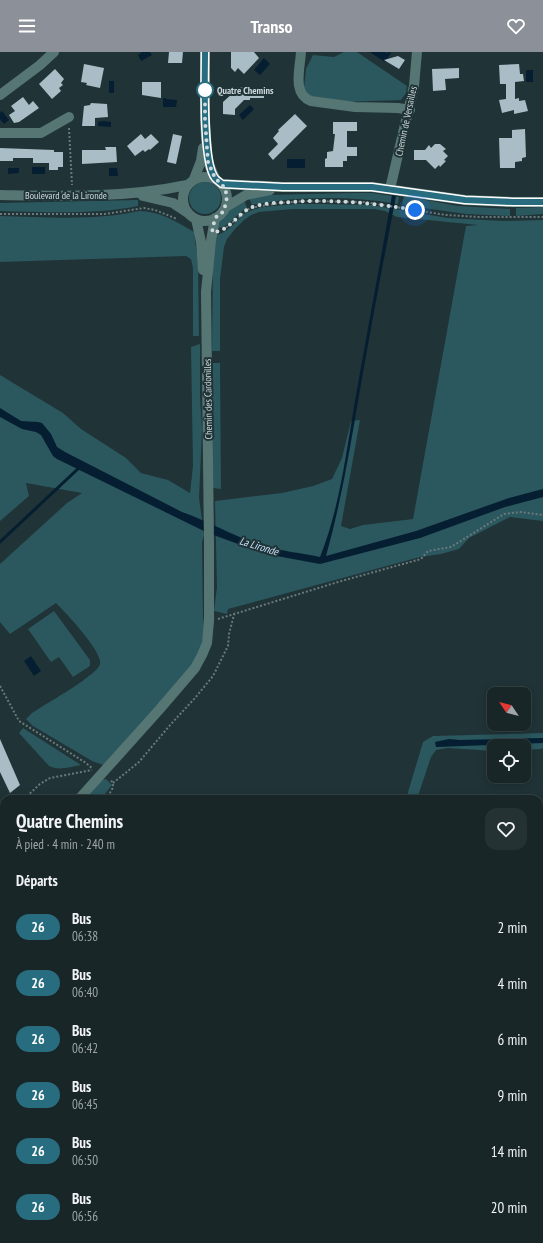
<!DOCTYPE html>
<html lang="fr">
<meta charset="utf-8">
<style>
:root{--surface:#182628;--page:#253234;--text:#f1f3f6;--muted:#9fa5a8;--line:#364345;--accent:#8c9099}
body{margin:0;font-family:"PT Sans Narrow",sans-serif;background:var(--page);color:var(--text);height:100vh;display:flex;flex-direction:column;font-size:15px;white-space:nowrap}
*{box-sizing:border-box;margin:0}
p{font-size:13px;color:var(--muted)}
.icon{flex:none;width:22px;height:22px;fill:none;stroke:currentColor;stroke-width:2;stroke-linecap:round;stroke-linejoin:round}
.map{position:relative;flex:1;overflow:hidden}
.details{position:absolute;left:0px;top:743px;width:543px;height:448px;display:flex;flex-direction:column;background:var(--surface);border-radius:12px 12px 0 0;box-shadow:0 2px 10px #0003,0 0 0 1px var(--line)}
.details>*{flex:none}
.badge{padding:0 8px;border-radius:13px;font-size:14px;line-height:26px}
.needle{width:26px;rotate:305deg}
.controls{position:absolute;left:487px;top:635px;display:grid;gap:8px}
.controls a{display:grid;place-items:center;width:44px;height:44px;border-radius:8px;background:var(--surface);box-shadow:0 2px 10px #0003,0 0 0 1px var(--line);font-size:20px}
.you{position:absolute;width:20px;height:20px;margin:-10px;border:3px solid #fff;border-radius:50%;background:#1a73e8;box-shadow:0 0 0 6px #1a73e833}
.map>.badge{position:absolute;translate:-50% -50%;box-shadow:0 0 0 2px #fff}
h2{padding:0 16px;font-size:15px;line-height:36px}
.round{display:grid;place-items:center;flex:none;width:42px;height:42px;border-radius:12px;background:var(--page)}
.head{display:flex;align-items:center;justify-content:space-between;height:68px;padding:0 16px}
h1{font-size:19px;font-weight:600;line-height:30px}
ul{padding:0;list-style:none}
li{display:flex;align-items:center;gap:12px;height:56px;padding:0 16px}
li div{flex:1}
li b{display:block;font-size:15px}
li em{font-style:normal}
li .badge{min-width:44px;font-weight:700;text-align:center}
header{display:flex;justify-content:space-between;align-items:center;height:52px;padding:0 16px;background:var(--accent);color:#fff;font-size:18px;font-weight:600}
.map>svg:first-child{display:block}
.green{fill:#2b575e}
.water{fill:#051e31}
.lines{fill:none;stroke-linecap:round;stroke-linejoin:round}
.stream{stroke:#051e31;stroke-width:3}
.building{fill:#a9bdc6}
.path{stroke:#69797c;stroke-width:2;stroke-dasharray:2 2;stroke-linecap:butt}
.minor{stroke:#567674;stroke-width:10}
.line-casing{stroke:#fff;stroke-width:9}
.line{stroke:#286c80;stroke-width:6}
.walk{stroke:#cdd9db;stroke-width:4;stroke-dasharray:0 7.2}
.stop-dot{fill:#fff;stroke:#286c80;stroke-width:2}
.labels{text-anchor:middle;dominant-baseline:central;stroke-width:4;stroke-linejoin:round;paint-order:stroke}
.stop-label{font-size:10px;font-weight:bold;fill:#cdd9db;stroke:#203336;text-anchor:start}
.street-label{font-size:10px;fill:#cdd9db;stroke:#203336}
.water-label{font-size:11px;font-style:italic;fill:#c5e1fa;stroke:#203336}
</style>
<header><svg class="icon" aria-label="menu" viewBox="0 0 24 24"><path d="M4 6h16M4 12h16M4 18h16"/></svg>Transo<svg class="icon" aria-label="heart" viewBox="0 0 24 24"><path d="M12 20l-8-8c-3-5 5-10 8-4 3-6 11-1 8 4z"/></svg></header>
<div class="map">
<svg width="543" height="1191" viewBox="0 0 543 1191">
<rect width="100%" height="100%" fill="#203336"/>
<path class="green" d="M344,0h13l50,34 -1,7 -5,7 -60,2 -31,-6 -6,-8 2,-19 7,-14 21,2z
M189 146a16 16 0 1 1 32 0a16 16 0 1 1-32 0Z
M353,141h19l27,4 -1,7c-48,-8 -99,-8 -146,1l-3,-7 16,-3z
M404,144l54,10 52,3v7l-44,-2 -64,-9z
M138,148v6c-43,9 -93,6 -138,5v-8z
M244,148l3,8c-11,6 -18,20 -32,21 6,-13 17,-21 29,-29z
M295,152h29l47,1 77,13 55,3 40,-1v301l-33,-4 -41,21 -10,11 -18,5 -21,3 -192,52 -1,5 -13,-3 3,-24 -2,-86 67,-8 31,-7 19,-7 10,-21 9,-37 9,-1 -19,106 9,3 13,-4 50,-6 53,-293 12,-1 -81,-8 -12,-6 -11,-2h-82l-33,3 -8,3 -7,5 -9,9 -8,10 -3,8 -4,32v72h-8l1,-91 4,-25c13,-4 19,-15 29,-22 13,-8 34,-7 49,-9z
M543,155v7l-27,2v-8z
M139,159c21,0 38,11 55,21l4,31 1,73h-6v-68l-2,-9 -5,-3 -186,6v-46c46,1 94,5 139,-5z
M200,292v52l2,34 -3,68 5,37 -2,7 1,74 2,16 -9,31 -90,103 -14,-5 -59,-35 -7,-7 5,-5c12,-9 66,-38 69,-50 3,-12 -35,-52 -44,-61l-46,31 -10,-12v-58l67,-61 15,-10 -56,-10 3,13 -29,25v-146l63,38 18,16 45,29 15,15 27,7 22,13 3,-27 -2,-119z
M213,311h7l1,126 -8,-1z
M54,559l36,49v6l-17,11 -14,-20 -8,5 -23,-33z
M23,676l58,37c-11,2 -23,6 -32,1l-30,-33z
M543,681v15l-2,1 -17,1v-4h-30v5l-46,-3 -12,2 -5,7 -14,42h-11l17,-57 10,-6z
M106,727l6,6 -11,14h-15l16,-19z
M0,850l4,1v336h59l1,4h-64z"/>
<path class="water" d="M142,0h8l2,3 -11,6 -3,-6z
M370,0h14l3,1 2,-1 2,1 -6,9z
M264,6l6,6 -10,11 -6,-5z
M526,18h7v12h-7z
M109,29h5v12h-5z
M163,46h3v1l11,1 -1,7h-13z
M250,53l4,4 -11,11 -4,-5z
M2,59l7,9 -5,4 -4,-5v-6z
M103,69l8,1v5l-13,-1v-4z
M287,107h18v9h-18z
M32,115h13v7h-13z
M8,116h11v5l-11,1z
M109,116h8l1,8h-9z
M392,143l4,1c-12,62 -24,125 -35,188 -10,58 -19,115 -35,172l90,-25 93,-33 34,-9v8l-38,10 -85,31 -100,26 -54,-10 -58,-21 -151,-74 -4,-3 -12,-21 -5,-3 -14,-3 -22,-12v-9l21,13 17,1 4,1 9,11 6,13 8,5 117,60c28,10 53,25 81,34 18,5 38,7 57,11 20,-50 26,-104 35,-156 12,-69 25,-137 37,-206z
M31,604l10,15 -7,5 -10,-15z
M543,686v5l-107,4 -1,-5 14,-3 11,1z
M0,858l4,1v87l-4,-4z"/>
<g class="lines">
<path class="stream" d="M0,490l81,-76"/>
</g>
<path class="building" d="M169,0h14l-1,11h-14z
M231,0h23l5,6 -15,16 -6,-6 -3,4 -4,-4z
M398,4l7,4 -6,9 -15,-9z
M84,12l20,4 -4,20 -14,-3 1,-2 -6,-1z
M519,12l1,10h3l1,7 -9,1v17l4,-1v3l6,-1 3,11 -14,3v-4l-12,3 -3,-13 7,-1v-15h-6l-1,-19z
M459,16v10l-14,1 1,11 -13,1 -1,-22z
M55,17l9,10 -3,4 2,2 -4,3 2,3 -9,8 -13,-15z
M142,30h19v16l-19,-3z
M234,35l30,2v9h-14v2h-6l-9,9v6l-12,-1v-12l11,-10z
M23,45l6,8 4,-4 6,7 -20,14 -5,1 -5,-8 6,-4 -4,-5z
M91,51l16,1 1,13 -13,1v8h-13l2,-20 6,-1z
M295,62l12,12 -34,34 -5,-6 10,-10 -5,-6 6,-7 -1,-1z
M333,70h24v9h-10v16h10v9h-10v5h-4v6h-18v-8l2,-1v-6l6,-1 2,-17h-2z
M525,77l1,28 -4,1v3l-7,1v6h-15l-1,-30h13v-8z
M141,82l4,5 6,-5 8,8 -9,8 -1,-1 -4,3 -2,-2 -8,6 -8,-10z
M173,82l9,2 -6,28 -9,-2z
M435,92h5l6,5 -3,2 5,5 -4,4 2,1 -6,6 -1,-2 -4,4 -9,-9h-12v-10h11l4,-5 2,3z
M105,95h11l1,15 -35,2v-14h24z
M0,96l54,2v2h9v15h-5v3h-9v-7h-16v-5h-20v3h-13z
M0,687l20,46 -10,8 -10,-21z"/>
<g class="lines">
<path class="path" d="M69,76l3,57
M0,162h105l39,-6 11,2 22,9
M223,178l27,-22 30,-5 25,-2 59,1 82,13 33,2h64
M218,567l120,-37 83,-23 7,-8 23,-4 53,-33 17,-2 22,3
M0,634l19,35 67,42 7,6
M113,731l26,-21 32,-38 24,-26 18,-22 15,-30 1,-12 6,-23
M24,747l16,-15 10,-6 42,-8
M104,747c6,-6 13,-12 6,-20
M0,1075l4,6
M65,1187l1,4
M298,1187l2,4"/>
<path class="minor" d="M205,0v68l2,34 1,8 7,16
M301,0c-1,17 -9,42 10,49l44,6 43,1 12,2
M0,43l40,-30 14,-13
M0,81h41l28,-16
M183 147a22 22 0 1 1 44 0a22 22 0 1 1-44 0Z
M194,127l7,-18 2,-13
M222,132l61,3h89l93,13 48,2h30
M390,137l24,-103 3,-34
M0,143c63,1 126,3 187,-10
M143,144l30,7 15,10
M226,155l20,-12 24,-5
M196,167l5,23 2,28
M79,747l80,-89 36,-42 7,-13 5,-12 2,-22v-77l-3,-252 5,-51 4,-23
M0,795l4,5
M0,819l4,-6
M0,835l4,5
M279,1187l3,4"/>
</g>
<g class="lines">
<defs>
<path id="line" d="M205,0c0,24 -3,110 10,126 1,2 5,4 7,6l61,3h89l93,13 48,2h30"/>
</defs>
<use href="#line" class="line-casing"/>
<use href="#line" class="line"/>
<path class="walk" d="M205,38v30l3,42 7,16 10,10 2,9 -3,14 -9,7 -3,14c17,0 24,-17 38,-24 12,-5 27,-5 40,-6 42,-3 83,1 125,8"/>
</g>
<circle class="stop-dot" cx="205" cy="38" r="8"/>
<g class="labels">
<g class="stop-label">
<text x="217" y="38">Quatre Chemins</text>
</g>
<g class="street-label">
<text transform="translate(406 69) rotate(-78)">Chemin de Versailles</text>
<text x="66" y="143">Boulevard de la Lironde</text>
<text transform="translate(208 347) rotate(-91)">Chemin des Cardonilles</text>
</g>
<g class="water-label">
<text transform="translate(259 494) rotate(17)">La Lironde</text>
</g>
</g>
</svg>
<div class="controls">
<a><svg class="needle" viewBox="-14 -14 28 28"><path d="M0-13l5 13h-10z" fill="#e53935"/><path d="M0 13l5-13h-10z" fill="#9fa5a8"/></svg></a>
<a><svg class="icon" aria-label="locate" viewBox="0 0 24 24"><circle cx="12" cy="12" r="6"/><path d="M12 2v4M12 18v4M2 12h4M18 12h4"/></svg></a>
</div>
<div class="you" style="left:415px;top:158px"></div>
<section class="details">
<div class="head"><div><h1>Quatre Chemins</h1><p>À pied · 4 min · 240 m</p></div><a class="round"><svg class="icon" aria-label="heart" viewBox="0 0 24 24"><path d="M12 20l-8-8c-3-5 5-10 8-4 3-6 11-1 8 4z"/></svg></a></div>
<h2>Départs</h2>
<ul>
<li><span class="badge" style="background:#286c80;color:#fff">26</span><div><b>Bus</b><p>06:38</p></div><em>2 min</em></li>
<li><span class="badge" style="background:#286c80;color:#fff">26</span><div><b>Bus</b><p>06:40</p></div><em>4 min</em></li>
<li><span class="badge" style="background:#286c80;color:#fff">26</span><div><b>Bus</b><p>06:42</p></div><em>6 min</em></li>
<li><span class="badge" style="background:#286c80;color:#fff">26</span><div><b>Bus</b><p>06:45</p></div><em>9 min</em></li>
<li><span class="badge" style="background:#286c80;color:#fff">26</span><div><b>Bus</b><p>06:50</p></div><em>14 min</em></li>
<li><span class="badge" style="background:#286c80;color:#fff">26</span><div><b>Bus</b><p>06:56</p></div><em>20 min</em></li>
</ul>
</section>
</div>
